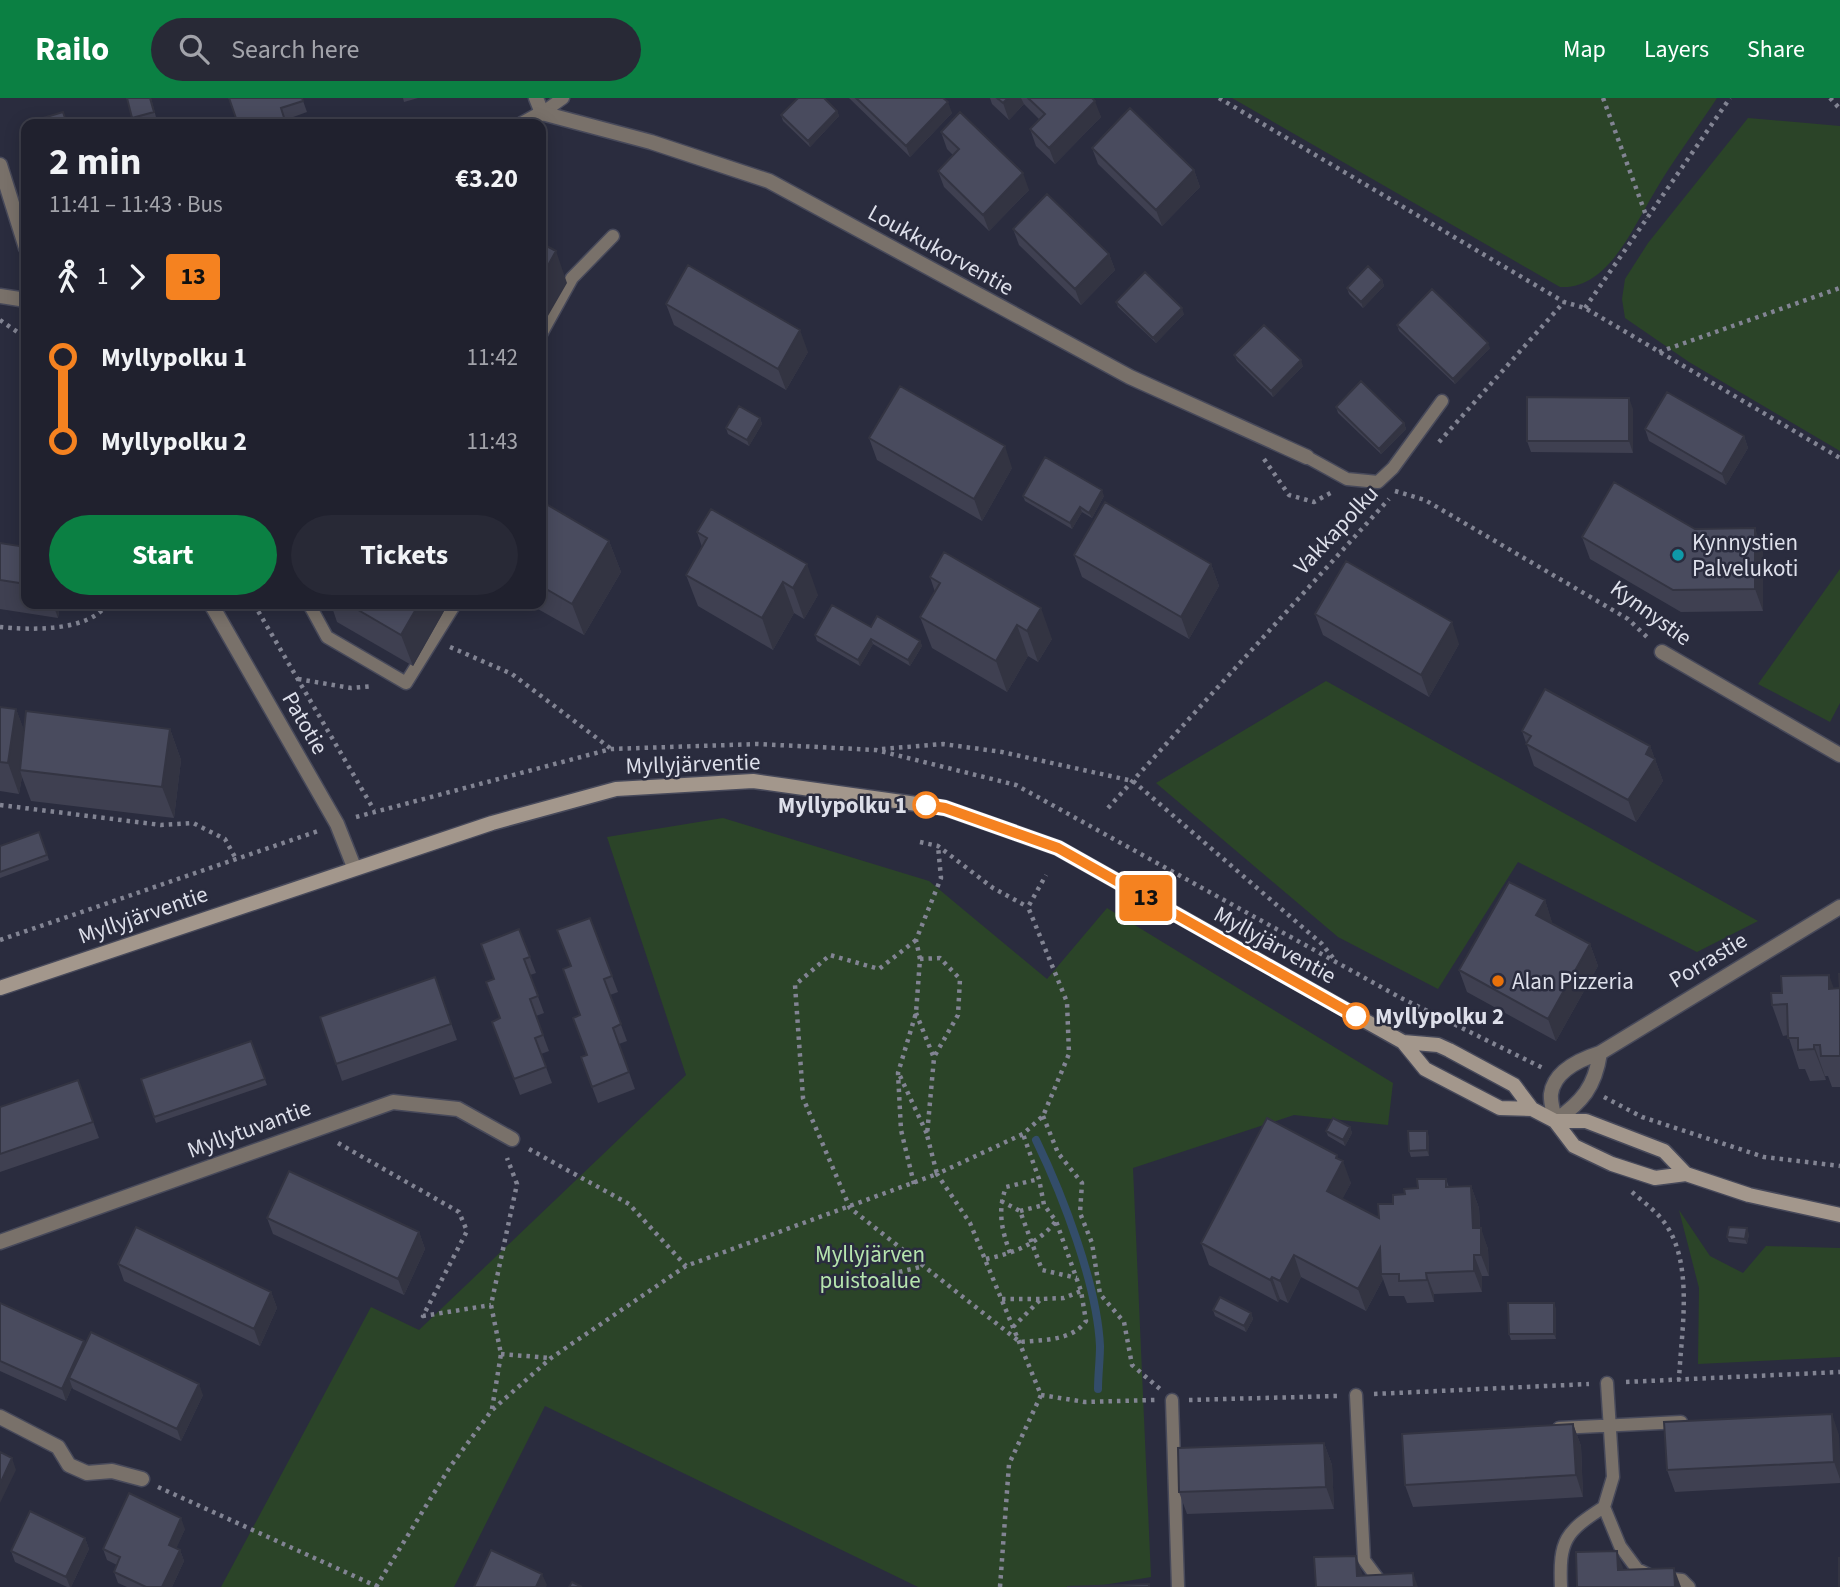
<!DOCTYPE html>
<meta charset="utf-8">
<style>
:root{--surface:#20212e;--page:#282936;--text:#f1f3f6;--muted:#a2a3aa;--line:#3d3e4a;--accent:#0b8043}
body{margin:0;font-family:"Source Sans 3",sans-serif;background:var(--page);color:var(--text);height:100vh;display:flex;flex-direction:column;font-size:26px;white-space:nowrap}
*{box-sizing:border-box;margin:0}
p{font-size:23px;color:var(--muted)}
.icon{flex:none;width:38px;height:38px;fill:none;stroke:currentColor;stroke-width:2;stroke-linecap:round;stroke-linejoin:round}
.map{position:relative;flex:1;overflow:hidden}
.sheet{position:absolute;left:21px;top:21px;width:525px;height:490px;display:flex;flex-direction:column;background:var(--surface);border-radius:14px;box-shadow:0 4px 18px #0003,0 0 0 2px var(--line)}
.sheet>*{flex:none}
.badge{padding:0 14px;border-radius:5px;font-size:24px;line-height:46px}
.map>.badge{position:absolute;translate:-50% -50%;box-shadow:0 0 0 4px #fff}
.legs{display:flex;align-items:center;gap:10px;height:77px;padding:0 28px;font-size:23px}
.legs p{margin-inline-start:auto}
.overview{display:flex;align-items:center;justify-content:space-between;height:119px;padding:0 28px}
h1{font-size:38px;font-weight:700;line-height:52px}
.cta{display:flex;gap:14px;margin-top:auto;padding:14px 28px}
.cta a{flex:1;height:80px;border-radius:42px;background:var(--accent);color:#fff;font-size:28px;font-weight:700;line-height:80px;text-align:center}
.cta a+a{background:var(--page);color:var(--text)}
ul{padding:0 28px;list-style:none}
li{display:flex;align-items:center;gap:24px;height:84px;font-size:26px}
li i{display:grid;place-items:center;width:10px;height:100%;margin:0 9px;background:currentColor}
li i::after{content:'';width:18px;height:18px;margin:-9px;border:5px solid;border-radius:50%;background:var(--surface)}
li p{margin-inline-start:auto}
li:first-child i{background:linear-gradient(#0000 50%,currentColor 0)}
li:last-child i{background:linear-gradient(currentColor 50%,#0000 0)}
header{display:flex;align-items:center;gap:42px;box-sizing:border-box;height:98px;padding:0 35px;background:var(--accent);color:#fff}
header strong{font-size:33px}
nav{display:flex;gap:38px;margin-inline-start:auto;font-size:24px}
.search{width:490px;height:63px;background:var(--page);display:flex;align-items:center;gap:18px;box-sizing:border-box;padding:0 24px;border-radius:38px;color:var(--muted);font-size:26px}
.map>svg:first-child{display:block}
.green{fill:#2b4428}
.lines{fill:none;stroke-linecap:round;stroke-linejoin:round}
.stream{stroke:#334d6a;stroke-width:8}
.service-casing{stroke:#47495a;stroke-width:15}
.minor-casing{stroke:#47495a;stroke-width:17}
.secondary-casing{stroke:#47495a;stroke-width:17}
.path{stroke:#828493;stroke-width:4.5;stroke-dasharray:3.5 5;stroke-linecap:butt}
.service{stroke:#79716a;stroke-width:12}
.minor{stroke:#79716a;stroke-width:14}
.secondary{stroke:#a3978c;stroke-width:14}
.wall{fill:#3f4051}
.shaded-wall{fill:#333442}
.building{fill:#494b5e;stroke:#333442;stroke-width:2}
.line-1-casing{stroke:#fff;stroke-width:16}
.line-1{stroke:#f58220;stroke-width:10}
.culture-dot{fill:#0f9aa8;stroke:#2a2c3e;stroke-width:2.5}
.stop-1-dot{fill:#fff;stroke:#f58220;stroke-width:3.5}
.food-dot{fill:#e8710a;stroke:#2a2c3e;stroke-width:2.5}
.labels{text-anchor:middle;dominant-baseline:central;stroke-width:5;stroke-linejoin:round;paint-order:stroke}
.street-label{font-size:23px;fill:#dddfea;stroke:#2a2c3e}
.poi-label{font-size:23px;fill:#dddfea;stroke:#2a2c3e;text-anchor:start}
.stop-label{font-size:23px;font-weight:bold;fill:#dddfea;stroke:#2a2c3e;text-anchor:end}
.park-label{font-size:23px;fill:#b5e4ae;stroke:#2a2c3e}
</style>
<header>
<strong>Railo</strong>
<div class="search"><svg class="icon" aria-label="search" viewBox="0 0 24 24"><circle cx="10" cy="10" r="6"/><path d="M15 15l6 6"/></svg>Search here</div>
<nav><a>Map</a><a>Layers</a><a>Share</a></nav>
</header>
<div class="map">
<svg width="1840" height="1489" viewBox="0 0 1840 1489">
<rect width="100%" height="100%" fill="#2a2c3e"/>
<path class="green" d="M1232,0h485c-21,32 -44,62 -63,95 -21,34 -46,97 -94,94z
M1748,20l92,8v325l-151,-89 -64,-44 -3,-19 3,-20 23,-36z
M1840,471v134l-10,19 -72,-38z
M1326,583l432,240 -61,31 -179,-90 -80,127 -100,-52 -182,-154z
M723,720l206,63 118,98 60,-71 286,175 -5,42 -94,-10 -161,53 18,409 -59,10h-174l-373,-181 -91,181h-233l150,-280 48,23 267,-255 -79,-238z
M1679,1112l31,46 33,17 23,-27 74,2v109l-142,7 1,-76z"/>
<g class="lines">
<path class="stream" d="M1036,1042c27,56 61,144 64,206 0,14 -2,29 -2,43"/>
<defs>
<path id="service" d="M542,15l21,-15
M541,236l31,-56 41,-42
M1307,359l40,22 31,3 15,-14 49,-67
M309,506l18,33 79,46 49,-79
M1607,1285l6,94 -9,30 16,39 17,23 16,8 29,3 7,7
M1356,1297l8,165 20,27
M1172,1302l6,187
M1559,1330l122,-6
M1561,1489c-2,-47 4,-55 43,-80"/>
<path id="minor" d="M536,0l6,15
M542,15l109,29 118,39 361,196 177,80
M522,26l20,-11
M0,67l26,83
M0,198l26,4
M211,506l126,220 17,43
M1662,554l178,103
M1600,955c-5,34 -18,49 -45,68 -1,-8 -5,-19 -4,-27 3,-23 30,-35 49,-41l240,-146
M0,1144l393,-140 65,7 54,30
M0,1319l58,30 11,18 18,8 25,-2 30,8"/>
<path id="secondary" d="M0,890l492,-165 124,-34 137,-8 192,27 113,40 345,194 22,27 75,39 32,1 23,12 19,25 38,18 43,14 31,-4 63,21 91,20
M1403,944l35,3 11,5 65,35 18,24
M1555,1023h31l78,30 22,23"/>
</defs>
<use href="#service" class="service-casing"/>
<use href="#minor" class="minor-casing"/>
<use href="#secondary" class="secondary-casing"/>
<path class="path" d="M1219,0l345,204 21,6 255,150
M1603,0l44,120
M1830,0l10,11
M1585,210l145,-210
M0,222l26,18
M1659,254l181,-64
M1439,344l125,-140
M1264,361l25,36 25,7 20,-11
M1395,393l30,9 203,119 21,20
M254,506l120,206
M0,529c29,3 89,5 107,-23
M450,549l62,27 98,74
M298,581l53,9 22,-2
M882,651l61,-5 59,8 131,29 189,163 12,15
M0,707l161,20 32,-2 32,16 11,20
M1108,710l281,-309
M356,719l255,-68 147,-5 118,6 140,35 385,213 142,70
M920,744l18,4 55,42 35,19
M0,842l318,-109
M916,842l-37,29 -49,-14 -35,30 8,113 47,110 170,134c22,-2 52,-1 66,-21l-5,-30 -25,-70 -12,-16 -5,-26 -16,-45
M920,861l20,-1 20,21 -2,36 -24,42
M900,978l27,58
M1604,999l38,20 122,40 76,9
M1043,1018l15,37 24,30 -2,30 12,30 8,51 24,28 8,43 28,24
M338,1045l121,69 8,19 -44,85 68,-11
M529,1051l100,55 57,62
M914,1086l-13,-54 -3,-57 18,-60 4,-54 -4,-19 25,-62 -3,-32
M1632,1094c9,8 20,16 28,25 36,41 21,113 19,163
M1001,1103l19,10 22,59 35,8
M1020,1113l24,-6
M1010,1155c-8,-23 -13,-41 -4,-66l33,-8
M986,1161c28,-6 52,-15 70,-38
M866,1182l54,-13
M1002,1201h39
M1013,1229l28,-28 23,-1 17,-7
M501,1256l49,4
M1626,1284l214,-10
M1374,1296l215,-10
M1041,1297l44,7 70,-2
M1189,1302l148,-4
M492,1311l9,-55 -10,-49 26,-121 -10,-26
M158,1389l218,99
M376,1489l74,-120 42,-57 59,-52 135,-92 251,-92 -10,-39 7,-77 -18,-45
M1000,1489l9,-123 32,-69 -71,-172 -33,-49 86,-40 20,-18 26,-62 -2,-52 -39,-95 18,-32"/>
<use href="#service" class="service"/>
<use href="#minor" class="minor"/>
<use href="#secondary" class="secondary"/>
</g>
<path class="wall" d="M151,0l5,19 -22,7 -2,-6z
M229,0h73l5,14 -22,8z
M403,0h15l-14,4z
M849,0h94l9,15 -42,44z
M990,0h102l9,19 -46,47 -19,-18 -6,-17 9,-10 -15,-15 -15,16 -17,-16z
M837,13l2,5 -29,31 -27,-26 -2,-6z
M941,34l88,58 -40,41 -45,-44 -6,-16 15,-16 -6,-6z
M1092,50l102,22 6,17 -38,39 -64,-62z
M1013,131l96,25 6,16 -34,35 -62,-60z
M1382,182l2,6 -21,22 -14,-14 -2,-6z
M1116,204l68,12 -28,29 -38,-36z
M666,206l142,48 -22,38 -112,-65z
M1397,227l93,23 -35,36 -56,-53z
M1234,257l69,11 -30,31 -36,-36z
M1336,309l68,16 2,6 -25,25 -43,-41z
M1633,311v44l-102,-1 -4,-11z
M760,320l2,6 -13,22 -21,-12 -2,-6z
M1645,331l99,7 4,12 -22,37 -77,-44z
M869,340l143,30 -30,53 -105,-61z
M1023,398h81l-12,22 -10,-6 -10,17 -47,-28z
M541,403l68,40 12,31 -37,63 -55,-31h12z
M1695,431l68,21v61l-82,1 -91,-53 -8,-22z
M697,434l121,63 -14,24 -10,-6 -21,37 -75,-44 -12,-31 16,-28z
M0,445l26,4v57h34l-2,14 -58,-9z
M1074,457l137,9 8,22 -30,53 -107,-62z
M930,479l122,62 -14,23 -10,-6 -21,36 -75,-44 -12,-31 15,-25z
M331,506h117l-35,62 -76,-44z
M1315,516l144,30 -30,53 -106,-62z
M871,529l49,14 2,5 -12,20 -37,-22 -13,22 -43,-25 -2,-6z
M0,609l16,2 8,22 146,-2 11,31 -7,58 -143,-17 -9,-24 -3,17 -19,-3z
M1522,633l128,15 13,35 -27,41 -102,-56z
M39,734l10,28 -49,18v-32z
M1545,802l7,23 38,21 8,22 -42,75 -89,-49 -8,-22z
M590,820l28,74 -8,3 17,46 -8,3 16,45 -37,14 -17,-46 5,-2 -15,-89z
M519,831l17,44 -6,2 14,38 -8,3 13,35 -8,3 11,29 -32,12 -28,-73 8,-4 -6,-39z
M1840,876v113h-8l-4,-11h-3l1,4 -16,1 -5,-12h-6l-11,-34 -5,1 -11,-31 10,-12 58,-5z
M435,879l22,63 -115,41 -22,-64z
M251,943l16,44 -111,38 -15,-44z
M78,982l21,58 -99,34v-65z
M1350,1029l2,6 -7,13 -17,-10 -2,-5z
M1429,1038v20l-18,1 -2,-6z
M1338,1061l13,24 -9,16 37,19 14,-14 12,-10 41,-15 3,8 22,-1 8,22 1,20 8,21 1,27h-7v16l-48,2v8l-27,1 -3,-7h-15l-6,-17 -17,32 -65,-34 -13,26 -8,-4 -2,3 -69,-37 -8,-22z
M267,1120l152,14 6,17 -21,46 -131,-61z
M1749,1136l-2,10 -18,-2 -2,-5z
M118,1166l153,28 6,16 -17,38 -136,-65z
M0,1205l85,41 118,51 -22,46 -108,-52 -1,-2 -6,14 -66,-30z
M1556,1210v31l-45,1 -2,-6z
M1213,1212l38,3 2,6 -7,13 -31,-16z
M1573,1326l8,22 2,51 -170,10 -8,-22z
M1839,1337l1,48 -165,9 -8,-22z
M1324,1345l8,22 2,44 -147,5 -8,-22z
M185,1431l-9,19 4,2 4,11 -12,26h-45l-9,-4 -4,-11 3,-7 -10,-5 -4,-11z
M85,1440l4,11 -18,38h-4l-52,-25 -4,-11z"/>
<path class="shaded-wall" d="M1008,0h13l3,6 -15,16 -6,-17z
M1095,3l6,16 -46,47 -6,-16z
M948,4l4,11 -42,44 -4,-11z
M837,13l2,5 -29,31 -2,-6z
M1194,72l6,17 -38,39 -6,-16z
M1023,75l6,17 -40,41 -6,-16z
M556,153l11,32 -26,45v-50z
M1109,156l6,16 -34,35 -6,-16z
M1382,182l2,6 -21,22 -2,-6z
M1182,210l2,6 -28,29 -3,-5z
M800,232l8,22 -22,38 -8,-21z
M1488,245l2,5 -35,36 -2,-5z
M1301,262l2,6 -30,31 -2,-6z
M1629,300l4,11v44l-4,-12z
M760,320l2,6 -13,22 -2,-6z
M1404,325l2,6 -25,25 -2,-5z
M1744,338l4,12 -22,37 -4,-11z
M1005,348l7,22 -30,53 -8,-22z
M1102,392l2,6 -12,22 -3,-5z
M1080,409l2,5 -10,17 -2,-6z
M1755,430l8,22v61l-8,-22z
M609,443l12,31 -37,63 -12,-31z
M807,466l11,31 -14,24 -11,-31z
M1211,466l8,22 -30,53 -8,-22z
M783,484l11,31 -21,37 -11,-32z
M53,506h7l-2,14z
M419,506h29l-35,62 -12,-31z
M1041,510l11,31 -14,23 -11,-31z
M1452,524l7,22 -30,53 -8,-22z
M1017,527l11,31 -21,36 -11,-31z
M871,541l2,5 -13,22 -2,-6z
M920,543l2,5 -12,20 -2,-6z
M16,611l12,31 -8,30 2,7 -3,17 -11,-31z
M170,631l11,31 -7,58 -12,-31z
M1650,648l13,35 -27,41 -8,-22 18,-46z
M1545,802l7,22 -8,14 -8,-21z
M1590,846l8,22 -42,75 -8,-22z
M1829,877l11,30 -11,-16z
M1814,947l11,31 1,4 -12,-31z
M1350,1029l2,6 -7,13 -2,-6z
M1427,1033l2,5v20l-2,-6z
M1337,1057l4,11 2,-5 8,22 -16,30 -8,-22z
M1471,1088l8,22 2,41 -8,-21z
M1481,1130l7,21 1,27 -8,-21z
M1747,1130l2,6 -2,10 -2,-5z
M419,1134l6,17 -21,46 -6,-16z
M1380,1150l1,26 2,5 -17,32 -8,-22z
M1294,1157l7,22 -13,26 -8,-22z
M1474,1157l8,21v16l-8,-21z
M1426,1175l8,21v8l-7,-22z
M1272,1179l8,22 -2,3 -8,-22z
M271,1194l6,16 -17,38 -6,-17z
M1554,1205l2,5v31l-2,-5z
M1251,1215l2,6 -7,13 -2,-6z
M84,1243l4,11 -19,26 3,9 -6,14 -4,-12z
M199,1286l4,11 -22,46 -4,-12z
M1832,1316l7,21 1,44 -6,-17z
M1573,1326l8,22 2,51 -7,-22z
M1324,1345l8,22 2,44 -8,-22z
M12,1360l4,12 -16,33v-19z
M181,1420l4,11 -12,27 -4,-11z
M85,1440l4,11 -18,38h-1l-4,-10z
M180,1452l4,11 -12,26h-10z
M1617,1453l11,31 -10,-12z
M1356,1458l11,31 -10,-11z
M1674,1470l7,19h-6z
M1413,1475l5,14h-4z
M542,1476l5,11 -1,2h-10z"/>
<path class="building" d="M127,0h23l4,14 -22,6z
M229,0h73l1,3 -22,7 5,16h-48z
M798,0h26l13,13 -29,30 -27,-26z
M856,0h87l5,4 -42,44z
M997,0h11l-5,5z
M1028,0h64l3,3 -46,47 -19,-19 15,-15z
M1130,10l64,62 -38,40 -64,-62z
M63,14l4,12h-34v-3z
M960,14l63,61 -40,42 -45,-44 21,-22 -18,-17z
M1047,96l62,60 -34,35 -62,-60z
M541,145l15,8 -15,27z
M688,167l112,65 -22,39 -112,-65z
M1368,168l14,14 -21,22 -14,-14z
M1145,174l37,36 -29,30 -37,-36z
M1432,191l56,54 -35,36 -56,-54z
M1264,227l37,35 -30,31 -37,-36z
M1361,283l43,42 -25,26 -43,-42z
M900,288l105,60 -31,53 -105,-61z
M1667,294l77,44 -22,38 -77,-45z
M1527,299l102,1v43h-102z
M739,308l21,12 -13,22 -21,-12z
M1045,359l57,33 -13,23 -9,-6 -10,16 -47,-27z
M1614,384l81,47 60,-1v61l-82,1 -91,-53z
M541,403l68,40 -37,63 -31,-18z
M1105,404l106,62 -30,53 -107,-62z
M711,411l96,55 -14,24 -10,-6 -21,36 -76,-43 21,-37 -10,-6z
M0,445l26,4v37l-26,-4z
M944,454l97,56 -14,23 -10,-6 -21,36 -76,-44 20,-34 -10,-6z
M1346,463l106,61 -31,53 -106,-61z
M348,506h71l-18,31z
M832,507l39,22 6,-11 43,25 -12,19 -37,-21 -13,21 -43,-25z
M1545,591l105,57 -4,8 9,5 -27,41 -102,-56 5,-8 -9,-5z
M0,609l16,2 -8,54 -8,-1z
M26,613l144,18 -8,58 -142,-17z
M39,734l8,23 -47,17v-26z
M1509,784l36,18 -9,15 54,29 -42,75 -89,-49z
M590,820l22,58 -8,3 17,45 -8,4 16,44 -37,15 -11,-30 6,-2 -14,-37 7,-3 -17,-46 8,-3 -14,-36z
M519,831l11,28 -6,2 14,37 -8,3 13,36 -8,3 11,29 -32,12 -22,-57 8,-4 -14,-36 8,-3 -13,-35z
M1839,876h1v82h-19l-1,-11h-6v4l-16,1v-12h-10l-1,-34 -15,1 -1,-12h11l-1,-17 48,-1v14l11,-1z
M435,879l16,47 -115,40 -16,-47z
M251,943l14,38 -111,38 -13,-38z
M78,982l15,42 -93,32v-47z
M1267,1020l70,37 -1,3 7,3 -16,30 52,27 -1,-14h15v-9l12,-1 -1,-5 14,-1 -1,-9h29v8l25,-1 2,42h8v27h-7v16l-48,2 1,7 -28,1v-7h-18l-1,-26 -22,41 -64,-34 -14,26 -8,-4 -2,3 -69,-37z
M1333,1020l17,9 -7,13 -17,-9z
M1408,1033h19v19l-18,1z
M289,1073l130,61 -21,47 -131,-61z
M136,1129l135,65 -17,37 -136,-65z
M1729,1129l18,1 -2,11 -18,-2z
M1220,1199l31,16 -7,13 -31,-16z
M0,1205l84,38 -22,48 -62,-28z
M1508,1205h46v31h-45z
M91,1234l108,52 -22,45 -108,-51z
M1832,1316l2,48 -167,8 -3,-48z
M1573,1326l3,51 -171,10 -3,-51z
M1324,1345l2,44 -147,5 -1,-44z
M0,1354l12,6 -12,26z
M129,1395l52,25 -12,27 11,5 -18,37h-16l-32,-15 6,-15 -17,-8z
M30,1413l55,27 -19,39 -55,-26z
M491,1452l51,24 -6,13h-62z
M1617,1453l1,19 56,-2 1,19h-98l-1,-35z
M1356,1458l1,20 56,-3 1,14h-98l-2,-30z
M1839,1460h1v29h-1z
M572,1484l10,5h-13z
M1149,1486v3h-82z"/>
<g class="lines">
<defs>
<path id="line-1" d="M926,707l19,3 113,40 298,168"/>
</defs>
<use href="#line-1" class="line-1-casing"/>
<use href="#line-1" class="line-1"/>
</g>
<circle class="culture-dot" cx="1678" cy="457" r="7"/>
<g class="stop-1-dot">
<circle cx="926" cy="707" r="12"/>
<circle cx="1356" cy="918" r="12"/>
</g>
<circle class="food-dot" cx="1498" cy="883" r="7"/>
<g class="labels">
<g class="street-label">
<text transform="translate(941 152) rotate(29)">Loukkukorventie</text>
<text transform="translate(1336 432) rotate(-47)">Vakkapolku</text>
<text transform="translate(1651 515) rotate(36)">Kynnystie</text>
<text transform="translate(305 625) rotate(60)">Patotie</text>
<text transform="translate(693 666) rotate(-2)">Myllyjärventie</text>
<text transform="translate(143 817) rotate(-19)">Myllyjärventie</text>
<text transform="translate(1275 847) rotate(29)">Myllyjärventie</text>
<text transform="translate(1708 862) rotate(-31)">Porrastie</text>
<text transform="translate(249 1031) rotate(-20)">Myllytuvantie</text>
</g>
<g class="poi-label">
<text x="1692" y="444">Kynnystien<tspan x="1692" dy="26">Palvelukoti</tspan></text>
<text x="1512" y="883">Alan Pizzeria</text>
</g>
<g class="stop-label">
<text x="907" y="707">Myllypolku 1</text>
<text x="1375" y="918" text-anchor="start">Myllypolku 2</text>
</g>
<g class="park-label">
<text x="870" y="1156">Myllyjärven<tspan x="870" dy="26">puistoalue</tspan></text>
</g>
</g>
</svg>
<b class="badge" style="left:1146px;top:800px;background:#f58220;color:#111">13</b>
<section class="sheet">
<div class="overview"><div><h1>2 min</h1><p>11:41 – 11:43 · Bus</p></div><b>€3.20</b></div>
<div class="legs"><svg class="icon" aria-label="walk" viewBox="0 0 24 24"><circle cx="13" cy="4" r="2"/><path d="M13 8l-2 6 4 7M11 14l-3 7M7 12l3-4h3l4 4"/></svg>1<svg class="icon" aria-label="forward" viewBox="0 0 24 24"><path d="M9 5l7 7-7 7"/></svg><b class="badge" style="background:#f58220;color:#111">13</b></div>
<ul>
<li><i style="color:#f58220"></i><b>Myllypolku 1</b><p>11:42</p></li>
<li><i style="color:#f58220"></i><b>Myllypolku 2</b><p>11:43</p></li>
</ul>
<div class="cta"><a>Start</a><a>Tickets</a></div>
</section>
</div>
